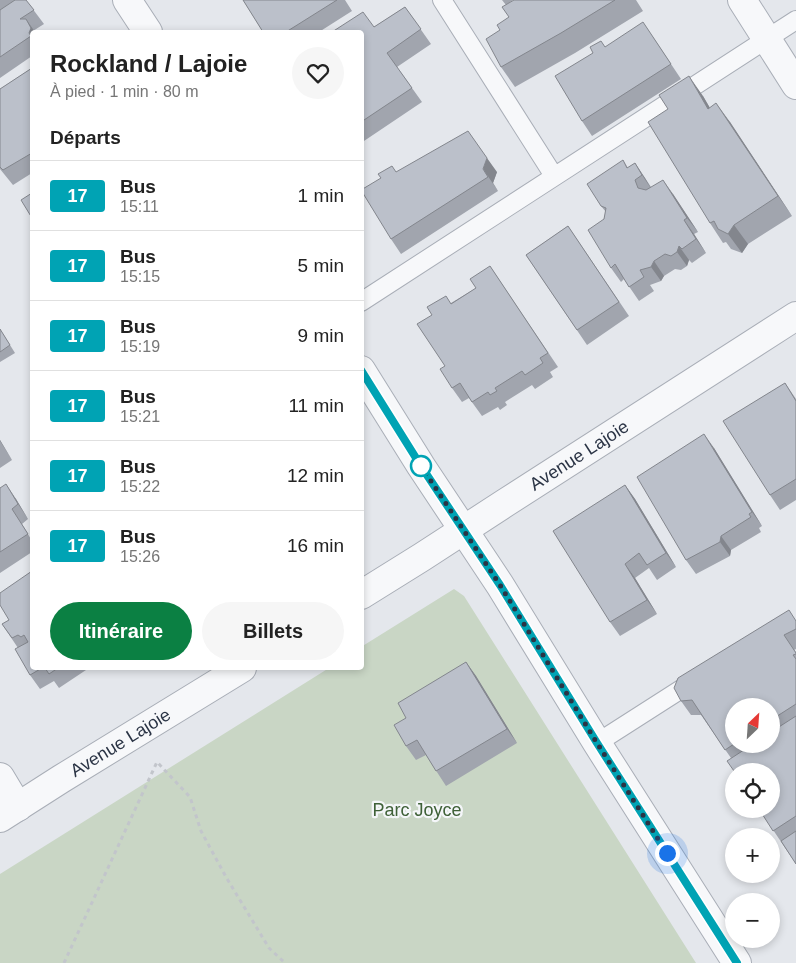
<!DOCTYPE html>
<html lang="fr">
<meta charset="utf-8">
<style>
:root{--surface:#fff;--page:#f6f6f6;--text:#222;--muted:#767676;--line:#e0e0e0;--accent:#0b8043}
body{margin:0;font-family:Arial,sans-serif;background:var(--page);color:var(--text);height:100vh;display:flex;flex-direction:column;font-size:19px;white-space:nowrap}
*{box-sizing:border-box;margin:0}
p{font-size:16px;color:var(--muted)}
.icon{flex:none;width:28px;height:28px;fill:none;stroke:currentColor;stroke-width:2;stroke-linecap:round;stroke-linejoin:round}
.map{position:relative;flex:1;overflow:hidden}
.side{position:absolute;left:30px;top:30px;width:334px;height:640px;display:flex;flex-direction:column;background:var(--surface);border-radius:5px;box-shadow:0 2px 8px #0003}
.side>*{flex:none}
.badge{padding:0 10px;border-radius:4px;font-size:18px;line-height:32px}
.needle{width:32px;rotate:25deg}
.controls{position:absolute;left:725px;top:698px;display:grid;gap:10px}
.controls a{display:grid;place-items:center;width:55px;height:55px;border-radius:50%;background:var(--surface);box-shadow:0 2px 8px #0003;font-size:25px}
.you{position:absolute;width:25px;height:25px;margin:-12px;border:4px solid #fff;border-radius:50%;background:#1a73e8;box-shadow:0 0 0 8px #1a73e833}
.map>.badge{position:absolute;translate:-50% -50%;box-shadow:0 0 0 2px #fff}
h2{padding:0 20px;font-size:19px;line-height:45px}
.round{display:grid;place-items:center;flex:none;width:52px;height:52px;border-radius:26px;background:var(--page)}
.head{display:flex;align-items:center;justify-content:space-between;height:85px;padding:0 20px}
h1{font-size:24px;font-weight:700;line-height:38px}
.primary-button{display:flex;gap:10px;margin-top:auto;padding:10px 20px}
.primary-button a{flex:1;height:58px;border-radius:30px;background:var(--accent);color:#fff;font-size:20px;font-weight:700;line-height:58px;text-align:center}
.primary-button a+a{background:var(--page);color:var(--text)}
ul{padding:0;list-style:none}
li{display:flex;align-items:center;gap:15px;height:70px;padding:0 20px;border-top:1px solid var(--line)}
li div{flex:1}
li b{display:block;font-size:19px}
li em{font-style:normal}
li .badge{min-width:55px;font-weight:700;text-align:center}
.map>svg:first-child{display:block}
.green{fill:#c9d6c5}
.lines{fill:none;stroke-linecap:round;stroke-linejoin:round}
.service-casing{stroke:#a9aeb7;stroke-width:20}
.minor-casing{stroke:#a9aeb7;stroke-width:30}
.tertiary-casing{stroke:#a9aeb7;stroke-width:30}
.path{stroke:#c2c5cb;stroke-width:3;stroke-dasharray:4 4;stroke-linecap:butt}
.service{stroke:#f7f8fa;stroke-width:18}
.minor{stroke:#f7f8fa;stroke-width:28}
.tertiary{stroke:#f7f8fa;stroke-width:28}
.wall{fill:#a1a5ae;fill-rule:evenodd}
.shaded-wall{fill:#83868d}
.building{fill:#bbc0ca;stroke:#83868d}
.line-casing{stroke:#fff;stroke-width:11}
.line{stroke:#00a3b4;stroke-width:8}
.walk{stroke:#2b3445;stroke-width:5;stroke-dasharray:0 9}
.stop-dot{fill:#fff;stroke:#00a3b4;stroke-width:2.5}
.labels{text-anchor:middle;dominant-baseline:central;stroke-width:4.5;stroke-linejoin:round;paint-order:stroke}
.street-label{font-size:18px;fill:#2b3445;stroke:#f4f6f9}
.park-label{font-size:18px;fill:#3f6138;stroke:#f4f6f9}
</style>
<div class="map">
<svg width="796" height="963" viewBox="0 0 796 963">
<rect width="100%" height="100%" fill="#e4e7ec"/>
<path class="green" d="M454,589l10,7 232,367h-696v-89l329,-206h32v-21z"/>
<g class="lines">
<defs>
<path id="service" d="M442,0l112,176
M361,302l435,-282
M597,743l100,-64"/>
<g id="minor">
<path d="M127,0l21,32"/>
<path d="M361,370l60,96 79,119 97,158 140,220"/>
<path id="s1" d="M361,595l61,-38 83,-54 291,-187"/>
<path d="M0,777l18,30"/>
<path id="s2" d="M0,818l61,-39 181,-111"/>
</g>
<path id="tertiary" d="M742,0l54,85"/>
</defs>
<use href="#service" class="service-casing"/>
<use href="#minor" class="minor-casing"/>
<use href="#tertiary" class="tertiary-casing"/>
<path class="path" d="M64,963l93,-201 33,35 11,34 25,46 43,71 16,15"/>
<use href="#service" class="service"/>
<use href="#minor" class="minor"/>
<use href="#tertiary" class="tertiary"/>
</g>
<path class="wall" d="M0,0h26l18,24 -11,7 -1,1v24l-32,22z
M243,0h102l7,11 -33,21h-56z
M502,0h11l-7,5z
M514,0h122l7,11 -68,42 -60,34 -14,-20 -1,-37 9,-13z
M405,7l26,37 -34,23 25,35 -61,41v-111l13,-5z
M653,37l28,42 -89,57 -10,-15 23,-74z
M32,68v105l-19,12 -13,-16v-80z
M703,96l7,12 20,14 62,94 -44,28 -6,9 -11,-4 -5,-7 -3,1 -13,-20z
M623,160l5,8 7,-5 16,24 22,7 25,38 -4,2 12,19 -14,10 -3,-3 -2,6 -6,4 -6,-1 -11,7 -3,5 -11,4 4,6 -15,10 -15,-22 -3,3 -10,-14 -7,-49 2,-7 -5,-6z
M396,172h101l-4,11 5,8 -97,63 -10,-15z
M568,226l61,90 -42,29 -61,-90z
M490,266l68,101 -8,5 3,5 -18,12 -3,-4 -27,17 2,3 -7,5 -2,-3 -16,9 -13,-18 -7,4 -10,-14 -7,-22 6,-63 25,-15z
M0,329l15,24 -15,9z
M785,383l11,16v101l-16,10 -10,-15z
M0,440l12,20 -12,8z
M714,448l48,78 -3,2 2,4 -30,18 -1,6 -34,18 -10,-14z
M625,485l10,14 41,68 -19,13 -8,-12 -14,10 22,36 -37,22 -10,-14z
M0,488l16,11 12,20 -6,5 10,17v11l-32,21z
M32,571v97h57l-30,20 -5,-7 -14,8 -10,-14 -12,-27 -16,-24 7,-4z
M796,620v29l-2,1 2,2v212l-37,-55 -28,-51 -30,-43h-10l-10,-14zM771,706v38h-37z
M466,662l10,14 41,67 -71,43 -20,-31 -10,5 -10,-14v-28z"/>
<path class="shaded-wall" d="M26,19l9,13h-3v6l-3,-5z
M689,76l14,20 19,33 -14,-20z
M716,103l14,19 62,94 -14,-20z
M487,158l10,14 -4,11 5,8 -15,-22z
M635,163l10,15 7,12 -10,-15z
M663,180l10,14 25,38 -11,-14z
M684,220l10,14 12,19 -10,-14z
M734,225l14,19 -6,9 -14,-19z
M679,246l10,14 -2,6 -10,-14z
M654,261l10,15 -3,5 -10,-14z
M704,434l10,14 48,78 -10,-14z
M0,440l12,20 -12,-19z
M6,484l10,15 12,20 -10,-15z
M625,485l10,14 41,68 -10,-14z
M721,536l10,14 -1,6 -10,-14z
M625,564l10,14 22,36 -10,-14z
M466,662l10,14 41,67 -10,-14z"/>
<path class="building" d="M15,0h11l8,10 -14,9h6l5,9 -2,5 2,3 -31,21v-47z
M243,0h94l-51,32h-23z
M514,0h101l-54,33 -60,34 -15,-28 14,-9 -3,-5 12,-8 -7,-10z
M405,7l16,22 -34,24 25,35 -51,34v-90h-29l31,-20 11,15z
M643,22l28,42 -89,57 -27,-45 38,-23 -3,-6 11,-6 4,6z
M32,68v85l-29,17 -3,-3v-78z
M689,76l19,33 8,-6 62,93 -44,29 -6,9 -10,-5 -4,-8 -4,2 -62,-101 20,-13 -9,-14z
M468,131l19,27 -4,11 5,8 -97,62 -30,-49 20,-12 -3,-4 14,-8 4,6z
M623,160l4,8 8,-5 7,12 -7,5 3,8 8,2 17,-10 24,38 -3,2 12,19 -14,10 -3,-3 -2,6 -6,4 -6,-2 -11,7 -3,6 -11,3 4,7 -15,10 -14,-23 -4,4 -23,-38 16,-11 2,-11 -5,-2 -14,-22z
M32,193v25l-11,-18z
M568,226l51,76 -42,28 -51,-75z
M490,266l58,87 -8,5 3,5 -18,12 -3,-4 -27,17 2,3 -7,4 -2,-3 -16,10 -12,-19 -8,5 -12,-19 5,-3 -28,-42 15,-9 -5,-8 19,-11 5,8 25,-16 -6,-9z
M0,329l10,16 -10,7z
M785,383l11,18v78l-26,16 -47,-74z
M704,434l48,78 -3,2 2,3 -30,19 -1,6 -34,18 -49,-83z
M6,484l12,20 -6,5 16,25 -28,18v-64z
M625,485l41,68 -19,12 -8,-12 -14,11 22,36 -37,22 -57,-91z
M32,571v97h10l-12,7 -15,-26 13,-7 -4,-7 -3,2 -3,-2 -6,3 -10,-14 7,-4 -9,-15v-12z
M789,610l7,11v8l-12,6 12,18v1l-3,1 3,4v45l-25,16v-14h-37v38l-9,6 -33,-50 -11,1 -7,-13 4,-10z
M466,662l41,67 -71,42 -19,-31 -11,6 -12,-21 12,-7 -8,-15z
M45,668h13l-9,6z
M796,716v100l-23,15 -14,-22h12v-38h-37l-7,-10 26,-17h18v-12z
M796,831v33l-15,-23z"/>
<g class="lines">
<defs>
<path id="line" d="M361,370l60,96 79,119 97,158 140,220"/>
</defs>
<use href="#line" class="line-casing"/>
<use href="#line" class="line"/>
<path class="walk" d="M421,466l79,119 97,158 70,110"/>
</g>
<circle class="stop-dot" cx="421" cy="466" r="10"/>
<g class="labels">
<g class="street-label">
<text stroke="none"><textPath href="#s1" startOffset="259">Avenue Lajoie</textPath></text>
<text stroke="none"><textPath href="#s2" startOffset="142">Avenue Lajoie</textPath></text>
</g>
<g class="park-label">
<text x="417" y="810">Parc Joyce</text>
</g>
</g>
</svg>
<div class="controls">
<a><svg class="needle" viewBox="-14 -14 28 28"><path d="M0-13l5 13h-10z" fill="#e53935"/><path d="M0 13l5-13h-10z" fill="#767676"/></svg></a>
<a><svg class="icon" aria-label="locate" viewBox="0 0 24 24"><circle cx="12" cy="12" r="6"/><path d="M12 2v4M12 18v4M2 12h4M18 12h4"/></svg></a>
<a>+</a>
<a>−</a>
</div>
<div class="you" style="left:667px;top:853px"></div>
<section class="side">
<div class="head"><div><h1>Rockland / Lajoie</h1><p>À pied · 1 min · 80 m</p></div><a class="round"><svg class="icon" aria-label="heart" viewBox="0 0 24 24"><path d="M12 20l-8-8c-3-5 5-10 8-4 3-6 11-1 8 4z"/></svg></a></div>
<h2>Départs</h2>
<ul>
<li><span class="badge" style="background:#00a3b4;color:#fff">17</span><div><b>Bus</b><p>15:11</p></div><em>1 min</em></li>
<li><span class="badge" style="background:#00a3b4;color:#fff">17</span><div><b>Bus</b><p>15:15</p></div><em>5 min</em></li>
<li><span class="badge" style="background:#00a3b4;color:#fff">17</span><div><b>Bus</b><p>15:19</p></div><em>9 min</em></li>
<li><span class="badge" style="background:#00a3b4;color:#fff">17</span><div><b>Bus</b><p>15:21</p></div><em>11 min</em></li>
<li><span class="badge" style="background:#00a3b4;color:#fff">17</span><div><b>Bus</b><p>15:22</p></div><em>12 min</em></li>
<li><span class="badge" style="background:#00a3b4;color:#fff">17</span><div><b>Bus</b><p>15:26</p></div><em>16 min</em></li>
</ul>
<div class="primary-button"><a>Itinéraire</a><a>Billets</a></div>
</section>
</div>
